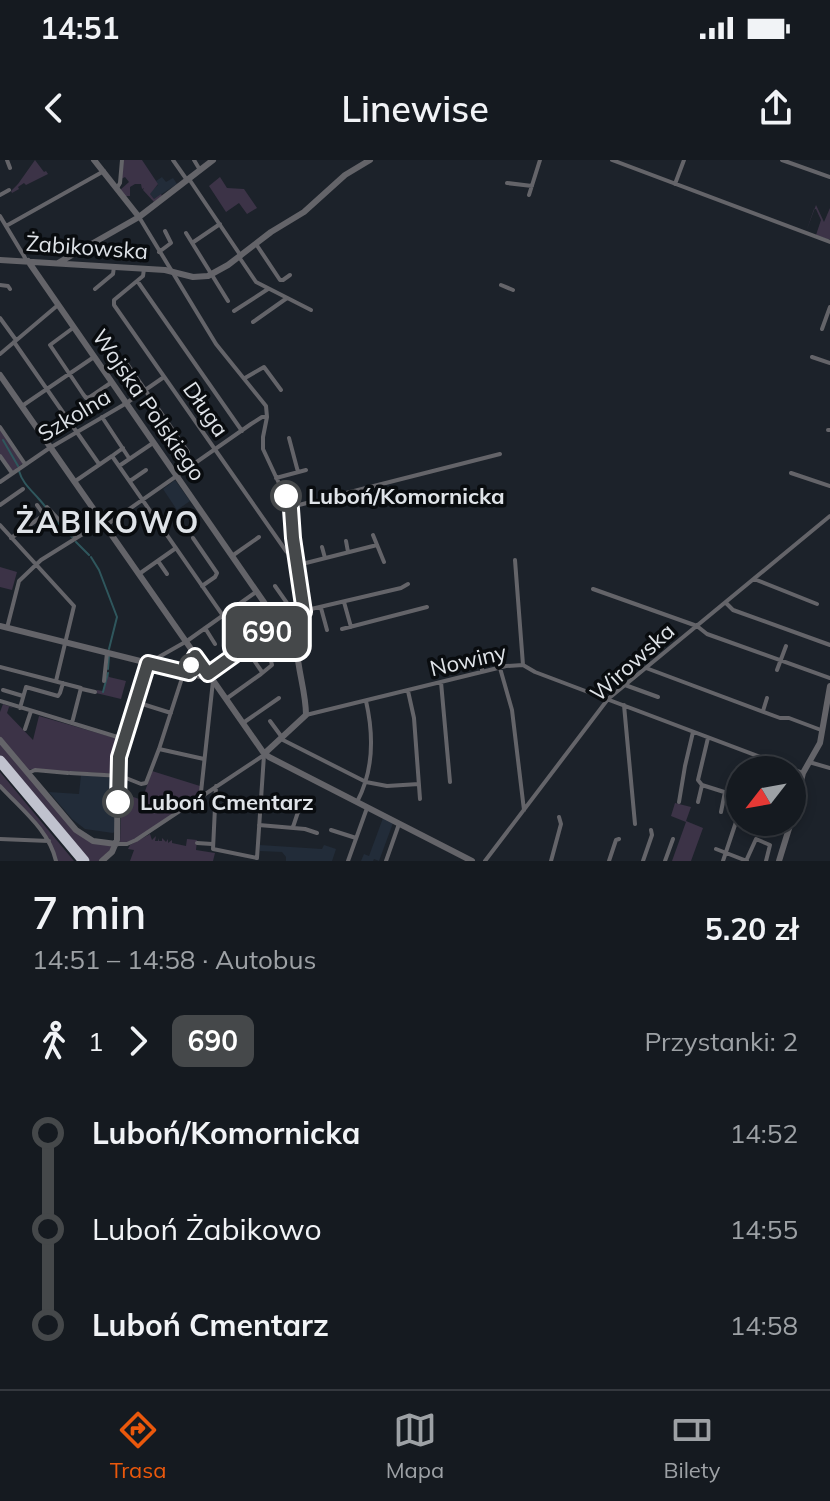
<!DOCTYPE html>
<html lang="pl">
<meta charset="utf-8">
<style>
:root{--surface:#151a20;--page:#1e2329;--text:#f1f3f6;--muted:#9da1a5;--line:#34383e;--accent:#ea580c}
body{margin:0;font-family:Mulish,sans-serif;background:var(--page);color:var(--text);height:100vh;display:flex;flex-direction:column;font-size:30px;white-space:nowrap}
*{box-sizing:border-box;margin:0}
p{font-size:26px;color:var(--muted)}
.icon{flex:none;width:44px;height:44px;fill:none;stroke:currentColor;stroke-width:2;stroke-linecap:round;stroke-linejoin:round}
.map{position:relative;height:701px;overflow:hidden}
.panel{display:flex;flex-direction:column;background:var(--surface);flex:1}
.panel>*{flex:none}
.badge{padding:0 16px;border-radius:12px;font-size:28px;line-height:52px}
.needle{width:52px;rotate:239deg}
.fabs{position:absolute;left:726px;top:596px;display:grid;gap:16px}
.fabs a{display:grid;place-items:center;width:80px;height:80px;border-radius:50%;background:var(--surface);box-shadow:0 4px 12px #0003,0 0 0 2px var(--line);font-size:40px}
.map>.badge{position:absolute;translate:-50% -50%;box-shadow:0 0 0 4px #fff}
.legs{display:flex;align-items:center;gap:12px;height:88px;padding:0 32px;font-size:26px}
.legs p{margin-inline-start:auto}
.summary{display:flex;align-items:center;justify-content:space-between;height:136px;padding:0 32px}
h1{font-size:44px;font-weight:600;line-height:60px}
ul{padding:0 32px;list-style:none}
li{display:flex;align-items:center;gap:28px;height:96px;font-size:30px}
li i{display:grid;place-items:center;width:12px;height:100%;margin:0 10px;background:currentColor}
li i::after{content:'';width:20px;height:20px;margin:-10px;border:6px solid;border-radius:50%;background:var(--surface)}
li p{margin-inline-start:auto}
li:first-child i{background:linear-gradient(#0000 50%,currentColor 0)}
li:last-child i{background:linear-gradient(currentColor 50%,#0000 0)}
.status{display:flex;justify-content:space-between;align-items:center;height:56px;padding:0 40px;background:var(--surface);direction:ltr}
.status svg{height:22px;fill:currentColor}
header{display:flex;justify-content:space-between;align-items:center;height:104px;padding:0 32px;background:var(--surface);font-size:36px;font-weight:600}
.tab-bar{display:flex;justify-content:space-around;align-items:center;height:112px;border-top:2px solid var(--line);background:var(--surface);font-size:22px;color:var(--muted)}
.tab-bar a{display:grid;justify-items:center;gap:4px}
.tab-bar .on{color:var(--accent)}
.map>svg:first-child{display:block}
.built{fill:#222c39}
.green{fill:#3c3347}
.lines{fill:none;stroke-linecap:round;stroke-linejoin:round}
.stream{stroke:#2f575d;stroke-width:2}
.minor{stroke:#646469;stroke-width:4}
.tertiary{stroke:#646469;stroke-width:6}
.motorway{stroke:#c0c2ce;stroke-width:11}
.line-1-casing{stroke:#fff;stroke-width:18}
.line-1{stroke:#45484a;stroke-width:12}
.stop-1-dot{fill:#fff;stroke:#45484a;stroke-width:4}
.labels{text-anchor:middle;dominant-baseline:central;stroke-width:7;stroke-linejoin:round;paint-order:stroke}
.street-label{font-size:22px;fill:#dfe3e8;stroke:#090c0f}
.stop-label{font-size:22px;font-weight:bold;fill:#dfe3e8;stroke:#090c0f;text-anchor:start}
.district-label{font-size:30px;font-weight:bold;letter-spacing:2px;fill:#dfe3e8;stroke:#090c0f}
</style>
<div class="status"><b>14:51</b><svg viewBox="0 0 49 12"><path d="M0 12V9h3v3zM5 12V6h3v6zM10 12V3h3v9zM15 12V0h3v12zM26 1h20v11H26zM47 4h2v5h-2z"/></svg></div>
<header><svg class="icon" aria-label="back" viewBox="0 0 24 24"><path d="M15 5l-7 7 7 7"/></svg>Linewise<svg class="icon" aria-label="share" viewBox="0 0 24 24"><path d="M12 15V3M7 8l5-5 5 5M5 13v7h14v-7"/></svg></header>
<div class="map">
<svg width="830" height="701" viewBox="0 0 830 701">
<rect width="100%" height="100%" fill="#1c222a"/>
<path class="built" d="M162,17l4,5 7,-4 4,6 -23,15 -5,-6 9,-8 -2,-4z
M175,320l15,21 -13,9 -14,-21z
M81,615l36,3v51l-4,4 -28,-4 -13,-10 -23,-27 30,2z
M383,658l10,5 -14,38 -5,-2 -1,2h-12l3,-7 5,2z
M260,685l62,4 2,-4 12,4 -4,12h-46v-4l-4,-5 -22,-1z"/>
<path class="green" d="M35,0l9,12 2,-1 2,3 -22,11 -2,-2 -6,4 1,2 -7,4 -1,-2 7,-7z
M122,0h20l16,24 -8,10 4,5 7,-5 1,2 -8,6 -11,-12 1,-2 -2,1 -1,-5h-6l-5,3v9h-5l-5,-6 9,-8 -4,-5 -4,2z
M220,17l7,11 17,1 13,19 -10,6 -8,-11 -13,9 -17,-26z
M816,45l8,17 6,-14v31h-3l-11,-4 5,-15 -5,-11h-2l-8,23z
M0,269l23,34 -10,8h-1l-12,-17z
M0,407l17,5 -5,18 -12,-3z
M107,513h1l1,4 17,4 -5,18 -25,-6 1,-3 6,1z
M3,544l11,4 -5,-1 -2,6 26,27 6,-24 76,22 1,14 2,1 -1,21 -86,-5 -3,2 -28,-33v-26z
M0,582l82,94 28,9 2,3 -13,13h-9l-90,-106z
M152,611l48,15 1,9 -67,45 -6,2h-8l2,-49 20,7z
M0,612l74,89h-17l-9,-24 -48,-52z
M675,643l16,4 -5,14 17,7 -12,33h-19l14,-39 -15,-6z
M150,674l2,6 4,-4 -1,5h3v-3l1,3h3v-3l4,4 2,-3v4l4,-3v3l14,3 1,-7 10,1 -1,10 19,3 -2,8h-83l4,-11 -6,-1 2,-4z"/>
<g class="lines">
<path class="stream" d="M3,280l15,26
M19,311c3,11 11,18 19,27 13,14 18,26 34,39
M76,382l13,13
M91,397l8,13 18,47 -8,32
M108,509l1,-13
M103,532l5,-19"/>
<path class="minor" d="M7,0l3,8
M173,0l14,20
M194,0l6,10
M612,0l218,82
M782,0l48,17
M189,19l52,77
M507,23l25,3
M675,24l9,-24
M117,28l3,-5 2,-23
M0,35l9,-5
M529,35l11,-35
M0,56l24,40 2,4
M139,57l77,127 50,62 1,11 -4,20v12l28,60 3,32 10,81 -2,13 -6,13
M6,66l98,-55
M186,73l42,68
M192,83l28,-19
M256,84l24,36h3l7,-5
M159,92l12,-9 -6,-12
M239,97l17,25 55,28
M144,109l-1,7 -29,24v5l172,246 4,4 6,1
M138,122l104,149
M0,125l8,1 2,3
M501,125l12,5
M95,129l18,-15 1,-7
M234,151l34,-22
M0,158l16,22
M253,162l34,-24
M73,168l-23,17 33,49 3,4 4,-1 22,-15
M822,169l8,-22
M14,182l85,122
M0,194l58,-49
M812,197l18,6
M123,198l65,94
M245,218l19,-11 17,23
M22,246l72,-49
M102,257l27,41
M0,267l25,37
M828,270h2
M289,278l9,34
M123,288l-11,8 150,216
M0,296l12,17
M119,306l34,-23
M791,313l39,13
M276,318l30,-8
M130,321l16,-11
M0,322l48,-33 77,-45 39,-27
M74,322l38,-26
M0,345l23,-16
M47,347l28,30
M291,347l209,-53
M0,365l74,81 -18,75
M105,366l146,-102 11,-7h5
M373,375l11,27
M11,378l33,-23 -7,-10
M193,378l24,35 -2,4 -13,9
M346,381l2,11
M322,387l3,11
M232,396l27,-19
M515,400l8,105
M158,401l9,13
M298,405l79,-20
M139,414l37,-26
M754,419l63,25
M275,426l19,27
M593,429l104,37 10,8 123,44
M344,442l7,25
M726,443l7,7 97,35
M321,448l6,22
M234,449l21,31
M7,468l12,-47 22,-21 61,-38
M205,468l10,16
M342,469l85,-22
M482,499v13
M150,502l37,-21 69,-49
M0,507l81,21 -9,35
M500,508l12,42 12,100
M646,508l134,50h9l32,12
M777,510l9,-24
M208,514l86,-61 107,-25 7,-4
M104,521l3,-28
M441,522l9,100
M625,525l33,12
M82,529l13,3
M3,530l20,6
M408,531l6,27 6,81
M226,539l35,-25 11,-9 -1,-4 -15,-22
M0,541l124,38
M136,542l35,11
M624,545l11,119
M20,548l6,-21 32,9 2,-3 3,-10
M763,551l4,-13
M306,555l200,-49 17,-1 12,7 268,101
M270,561l11,15
M243,563l36,-25
M25,569l6,-18
M281,579l85,43 21,4 32,-2
M159,589l45,10
M809,602l21,6
M28,613l7,-3 33,3
M70,613l51,3 20,8 5,-1 13,-34 25,-77
M702,625l38,12
M0,626c21,23 49,44 56,75
M216,626l-3,63 44,9
M202,636l-1,-4 12,-111
M357,642c17,-32 17,-66 9,-101
M679,642l6,-36 8,-34
M698,642l4,-17 -4,-5 10,-42
M721,652l4,-20
M259,665l46,4 12,4
M293,667l8,-24
M331,670l25,8
M0,679l49,2
M197,683l15,1
M116,684h11l9,-4 128,-85
M716,689l31,12
M257,698l7,-103
M348,701l19,-53
M386,701l13,-37
M485,701l123,-162 222,-183
M551,701l10,-37 -2,-7
M609,701l7,-21 3,-1
M643,701l9,-26 -1,-5
M665,701l8,-22
M723,701l17,-51
M746,701l10,-22 14,6 -4,16"/>
<path class="tertiary" d="M94,0l45,57
M0,100l165,10 28,7 15,-1 20,-11 43,-33 33,-20 41,-37 25,-15
M28,101l269,389c1,21 9,43 9,65l-41,38
M58,103l81,-46 74,-57
M0,215l263,377 6,5 203,104
M0,466l200,50 8,-2
M0,580l76,90 17,11 23,3
M792,657l11,-44 17,-30 10,-57
M102,701l10,-9 5,-12 1,-81 30,-96
M779,701l12,-39"/>
<path class="motorway" d="M0,601l84,100"/>
</g>
<g class="lines">
<defs>
<path id="line-1" d="M118,642l1,-45 29,-94 41,10 6,-17 13,18 81,-58 5,-3 10,-1 -11,-74 -2,-29 -5,-13"/>
</defs>
<use href="#line-1" class="line-1-casing"/>
<use href="#line-1" class="line-1"/>
</g>
<g class="stop-1-dot">
<circle cx="286" cy="336" r="14"/>
<circle cx="191" cy="505" r="10"/>
<circle cx="118" cy="642" r="14"/>
</g>
<g class="labels">
<g class="street-label">
<text transform="translate(87 87) rotate(4)">Żabikowska</text>
<text transform="translate(149 245) rotate(55)">Wojska Polskiego</text>
<text transform="translate(206 249) rotate(55)">Długa</text>
<text transform="translate(74 255) rotate(-31)">Szkolna</text>
<text transform="translate(468 500) rotate(-13)">Nowiny</text>
<text transform="translate(632 502) rotate(-42)">Wirowska</text>
</g>
<g class="stop-label">
<text x="308" y="336">Luboń/Komornicka</text>
<text x="140" y="642">Luboń Cmentarz</text>
</g>
<g class="district-label">
<text x="108" y="362">ŻABIKOWO</text>
</g>
</g>
</svg>
<div class="fabs">
<a><svg class="needle" viewBox="-14 -14 28 28"><path d="M0-13l5 13h-10z" fill="#e53935"/><path d="M0 13l5-13h-10z" fill="#9da1a5"/></svg></a>
</div>
<b class="badge" style="left:267px;top:472px;background:#45484a;color:#fff">690</b>
</div>
<section class="panel">
<div class="summary"><div><h1>7 min</h1><p>14:51 – 14:58 · Autobus</p></div><b>5.20 zł</b></div>
<div class="legs"><svg class="icon" aria-label="walk" viewBox="0 0 24 24"><circle cx="13" cy="4" r="2"/><path d="M13 8l-2 6 4 7M11 14l-3 7M7 12l3-4h3l4 4"/></svg>1<svg class="icon" aria-label="forward" viewBox="0 0 24 24"><path d="M9 5l7 7-7 7"/></svg><b class="badge" style="background:#45484a;color:#fff">690</b><p>Przystanki: 2</p></div>
<ul>
<li><i style="color:#45484a"></i><b>Luboń/Komornicka</b><p>14:52</p></li>
<li><i style="color:#45484a"></i><span>Luboń Żabikowo</span><p>14:55</p></li>
<li><i style="color:#45484a"></i><b>Luboń Cmentarz</b><p>14:58</p></li>
</ul>
</section>
<nav class="tab-bar">
<a class="on"><svg class="icon" aria-label="directions" viewBox="0 0 24 24"><path d="M12 3l9 9-9 9-9-9zM9 14v-3h6M13 9l2 2-2 2"/></svg>Trasa</a>
<a><svg class="icon" aria-label="map" viewBox="0 0 24 24"><path d="M3 6l6-2 6 2 6-2v14l-6 2-6-2-6 2zM9 4v14M15 6v14"/></svg>Mapa</a>
<a><svg class="icon" aria-label="tickets" viewBox="0 0 24 24"><path d="M3 7h18v10H3zM15 7v10"/></svg>Bilety</a>
</nav>
